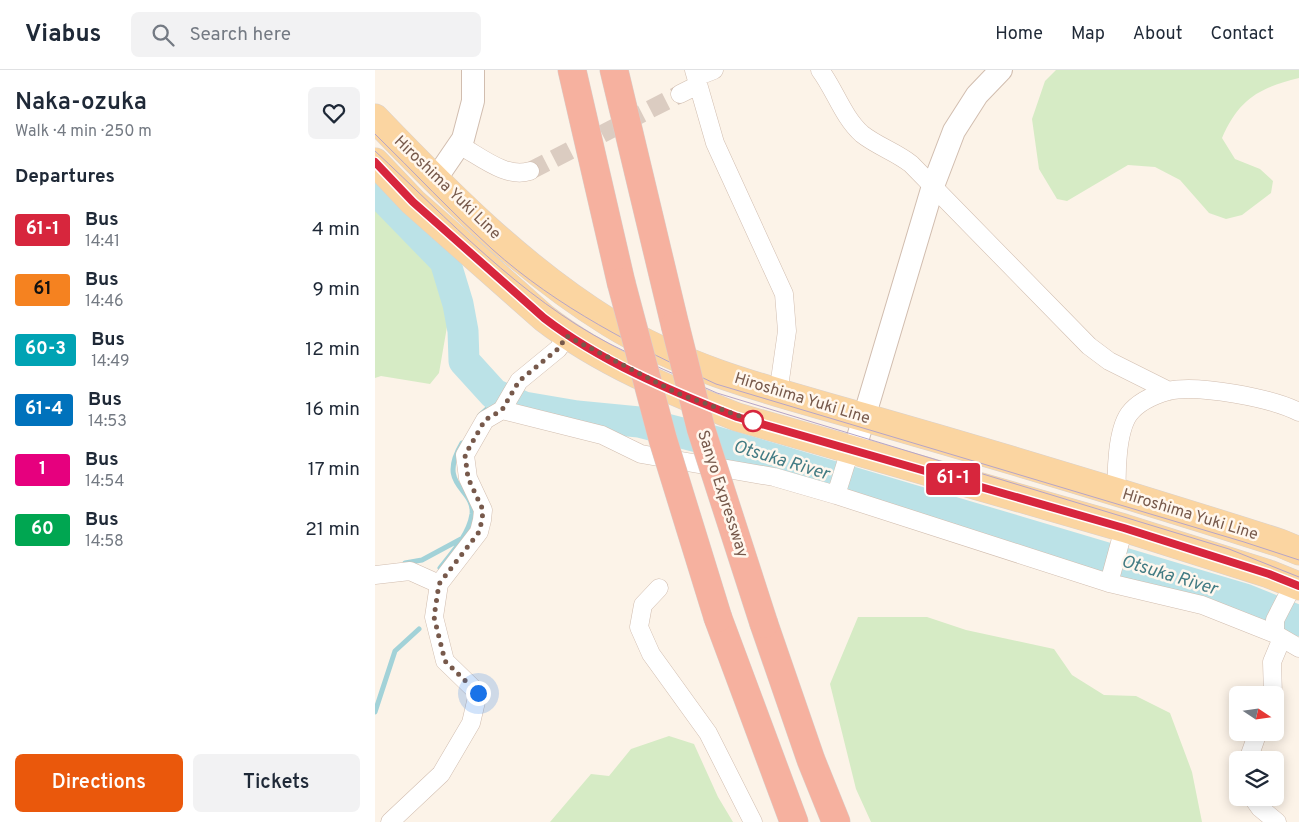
<!DOCTYPE html>
<meta charset="utf-8">
<style>
:root{--surface:#fff;--page:#f2f2f3;--text:#1f2937;--muted:#747a83;--line:#e0e1e3;--accent:#ea580c}
body{margin:0;font-family:Overpass,sans-serif;background:var(--page);color:var(--text);height:100vh;display:flex;flex-direction:column;font-size:19px;white-space:nowrap}
*{box-sizing:border-box;margin:0}
p{font-size:16px;color:var(--muted)}
.icon{flex:none;width:28px;height:28px;fill:none;stroke:currentColor;stroke-width:2;stroke-linecap:round;stroke-linejoin:round}
.map{position:relative;flex:1;overflow:hidden}
.side{display:flex;flex-direction:column;background:var(--surface);width:375px}
.side>*{flex:none}
.badge{padding:0 10px;border-radius:4px;font-size:18px;line-height:32px}
.needle{width:32px;rotate:103deg}
.tools{position:absolute;left:854px;top:616px;display:grid;gap:10px}
.tools a{display:grid;place-items:center;width:55px;height:55px;border-radius:8px;background:var(--surface);box-shadow:0 2px 12px #0003;font-size:25px}
.you{position:absolute;width:25px;height:25px;margin:-12px;border:4px solid #fff;border-radius:50%;background:#1a73e8;box-shadow:0 0 0 8px #1a73e833}
.map>.badge{position:absolute;translate:-50% -50%;box-shadow:0 0 0 2px #fff}
h2{padding:0 15px;font-size:19px;line-height:45px}
.round{display:grid;place-items:center;flex:none;width:52px;height:52px;border-radius:8px;background:var(--page)}
.overview{display:flex;align-items:center;justify-content:space-between;height:85px;padding:0 15px}
h1{font-size:24px;font-weight:600;line-height:38px}
.action{display:flex;gap:10px;margin-top:auto;padding:10px 15px}
.action a{flex:1;height:58px;border-radius:8px;background:var(--accent);color:#fff;font-size:20px;font-weight:600;line-height:58px;text-align:center}
.action a+a{background:var(--page);color:var(--text)}
ul{padding:0;list-style:none}
li{display:flex;align-items:center;gap:15px;height:60px;padding:0 15px}
li div{flex:1}
li b{display:block;font-size:19px}
li em{font-style:normal}
li .badge{min-width:55px;font-weight:700;text-align:center}
header{display:flex;align-items:center;gap:30px;box-sizing:border-box;height:70px;padding:0 25px;background:var(--surface);border-bottom:1px solid var(--line)}
header strong{font-size:24px}
nav{display:flex;gap:28px;margin-inline-start:auto;font-size:18px}
.search{width:350px;height:45px;background:var(--page);display:flex;align-items:center;gap:12px;box-sizing:border-box;padding:0 18px;border-radius:8px;color:var(--muted);font-size:19px}
main{display:flex;flex:1;min-height:0}
.map>svg:first-child{display:block}
.green{fill:#d6ebc5}
.lines{fill:none;stroke-linecap:round;stroke-linejoin:round}
.stream{stroke:#a2d2d8;stroke-width:5}
.river{stroke:#bbe2e7;stroke-width:31}
.minor-tunnel{stroke:#dbccc1;stroke-width:18;stroke-dasharray:18 9;stroke-linecap:butt}
.minor-casing{stroke:#d1bdaf;stroke-width:19}
.tertiary-casing{stroke:#d1bdaf;stroke-width:24}
.primary-casing{stroke:#d9d1cd;stroke-width:29}
.motorway-casing{stroke:#d9d1cd;stroke-width:29}
.minor{stroke:#fff;stroke-width:18}
.tertiary{stroke:#fff;stroke-width:22}
.primary{stroke:#fbd5a1;stroke-width:28}
.motorway{stroke:#f6b19f;stroke-width:28}
.tram{stroke:#b6a5c7;stroke-width:1}
.motorway-bridge-casing{stroke:#d9d1cd;stroke-width:29;stroke-linecap:butt}
.motorway-bridge{stroke:#f6b19f;stroke-width:28}
.line-casing{stroke:#fff;stroke-width:11}
.line{stroke:#d7263d;stroke-width:8}
.walk{stroke:#77594b;stroke-width:5;stroke-dasharray:0 9}
.stop-dot{fill:#fff;stroke:#d7263d;stroke-width:2.5}
.labels{text-anchor:middle;dominant-baseline:central;stroke-width:5;stroke-linejoin:round;paint-order:stroke}
.street-label{font-size:16px;fill:#77594b;stroke:#fff7ee}
.water-label{font-size:18px;font-style:italic;fill:#427b83;stroke:#fff7ee}
</style>
<header>
<strong>Viabus</strong>
<div class="search"><svg class="icon" aria-label="search" viewBox="0 0 24 24"><circle cx="10" cy="10" r="6"/><path d="M15 15l6 6"/></svg>Search here</div>
<nav><a>Home</a><a>Map</a><a>About</a><a>Contact</a></nav>
</header>
<main>
<section class="side">
<div class="overview"><div><h1>Naka-ozuka</h1><p>Walk · 4 min · 250 m</p></div><a class="round"><svg class="icon" aria-label="heart" viewBox="0 0 24 24"><path d="M12 20l-8-8c-3-5 5-10 8-4 3-6 11-1 8 4z"/></svg></a></div>
<h2>Departures</h2>
<ul>
<li><span class="badge" style="background:#d7263d;color:#fff">61-1</span><div><b>Bus</b><p>14:41</p></div><em>4 min</em></li>
<li><span class="badge" style="background:#f58220;color:#111">61</span><div><b>Bus</b><p>14:46</p></div><em>9 min</em></li>
<li><span class="badge" style="background:#00a3b4;color:#fff">60-3</span><div><b>Bus</b><p>14:49</p></div><em>12 min</em></li>
<li><span class="badge" style="background:#0072bc;color:#fff">61-4</span><div><b>Bus</b><p>14:53</p></div><em>16 min</em></li>
<li><span class="badge" style="background:#e6007e;color:#fff">1</span><div><b>Bus</b><p>14:54</p></div><em>17 min</em></li>
<li><span class="badge" style="background:#00a651;color:#fff">60</span><div><b>Bus</b><p>14:58</p></div><em>21 min</em></li>
</ul>
<div class="action"><a>Directions</a><a>Tickets</a></div>
</section>
<div class="map">
<svg width="924" height="752" viewBox="0 0 924 752">
<rect width="100%" height="100%" fill="#fcf3e8"/>
<path class="green" d="M681,0h243v8c-40,10 -60,21 -77,60l13,21 25,10 13,12 -2,12 -29,22 -16,4 -17,-6 -29,-33 -25,-13 -27,-2 -61,36 -10,-2 -18,-30 -7,-50 13,-38z
M0,127l68,84 5,40 -9,52 -9,11 -49,-8 -6,2z
M483,547h69l39,13 88,19 18,26 32,20 32,1 34,17 22,59 10,50h-331l-15,-33 -26,-105z
M294,666l25,8 24,53 15,25h-183l41,-48 18,2 22,-27z"/>
<g class="lines">
<path class="stream" d="M105,345l20,-18
M30,493l17,-3 39,-21
M65,498c12,-15 29,-34 32,-54 3,-26 -36,-27 -10,-71
M0,642l20,-61 24,-22"/>
<path class="river" d="M0,119l70,72 13,43 5,27 1,30 30,33 30,13 53,9 62,6 78,20 528,157 54,22"/>
<path class="minor-tunnel" d="M155,101l150,-77"/>
<defs>
<path id="minor" d="M319,0l21,73 69,151 3,37 -9,63
M445,0c15,20 23,47 42,64 15,12 34,18 49,30l178,182 20,15 60,30
M321,7l18,-7
M305,24l18,-9
M84,75c21,11 47,34 71,26
M127,340l100,25 39,19 133,23 62,18 273,88 93,22 73,29 24,14
M742,422c-1,-21 0,-61 12,-78 9,-12 25,-19 39,-23 29,-7 104,7 131,21
M461,425l10,-32 8,-12
M0,505l35,-4 29,13
M734,513l15,-55
M284,518l-16,17 -4,22 12,27 57,79 45,89
M900,564v-14l19,-37
M898,625l-1,-33 10,-24
M873,690l10,-28
M878,728l7,10 17,14
M15,752l51,-48 30,-51 7,-30 -33,-32 -11,-44 5,-33 40,-52 3,-12 1,-10 -15,-32 -3,-23 20,-35 17,-10 17,-29 39,-32 9,-13"/>
<path id="tertiary" d="M60,110l28,-41 10,-38v-31
M479,381l79,-265 21,-55 23,-36 24,-25"/>
<path id="primary" d="M0,48c72,75 146,150 235,205 78,48 166,69 253,94 140,40 279,82 417,126l19,8
M0,92l38,40 131,116c57,44 127,73 193,99l387,111 145,46 30,12"/>
<path id="motorway" d="M197,0l49,212
M239,0l61,255
M343,548l76,204
M389,554l47,136 25,62"/>
</defs>
<use href="#minor" class="minor-casing"/>
<use href="#tertiary" class="tertiary-casing"/>
<use href="#primary" class="primary-casing"/>
<use href="#motorway" class="motorway-casing"/>
<use href="#minor" class="minor"/>
<use href="#tertiary" class="tertiary"/>
<use href="#primary" class="primary"/>
<use href="#motorway" class="motorway"/>
<path class="tram" d="M0,64c39,38 76,78 117,115 66,59 144,98 224,135l528,158 55,18
M0,81c73,68 145,146 235,193 35,18 71,33 107,49l512,156 70,28"/>
<defs>
<path id="motorway-bridge" d="M246,212l42,158 55,178
M300,255l26,104 63,195"/>
</defs>
<use href="#motorway-bridge" class="motorway-bridge-casing"/>
<use href="#motorway-bridge" class="motorway-bridge"/>
</g>
<g class="lines">
<defs>
<path id="line" d="M0,92l38,40 131,116c57,44 127,73 193,99l387,111 145,46 30,12"/>
</defs>
<use href="#line" class="line-casing"/>
<use href="#line" class="line"/>
<path class="walk" d="M103,623l-33,-32 -11,-44 5,-33 40,-52 3,-12 1,-10 -15,-32 -3,-23 20,-35 17,-10 17,-29 39,-32 9,-13 110,57 76,28"/>
</g>
<circle class="stop-dot" cx="378" cy="351" r="10"/>
<g class="labels">
<g class="street-label">
<text transform="translate(72 118) rotate(44)">Hiroshima Yuki Line</text>
<text transform="translate(427 329) rotate(17)">Hiroshima Yuki Line</text>
<text transform="translate(347 424) rotate(72)">Sanyo Expressway</text>
<text transform="translate(815 445) rotate(17)">Hiroshima Yuki Line</text>
</g>
<g class="water-label">
<text transform="translate(406 391) rotate(17)">Otsuka River</text>
<text transform="translate(794 506) rotate(17)">Otsuka River</text>
</g>
</g>
</svg>
<div class="tools">
<a><svg class="needle" viewBox="-14 -14 28 28"><path d="M0-13l5 13h-10z" fill="#e53935"/><path d="M0 13l5-13h-10z" fill="#747a83"/></svg></a>
<a><svg class="icon" aria-label="layers" viewBox="0 0 24 24"><path d="M12 4l9 5-9 5-9-5zM3 14l9 5 9-5"/></svg></a>
</div>
<div class="you" style="left:103px;top:623px"></div>
<b class="badge" style="left:578px;top:409px;background:#d7263d;color:#fff">61-1</b>
</div>
</main>
